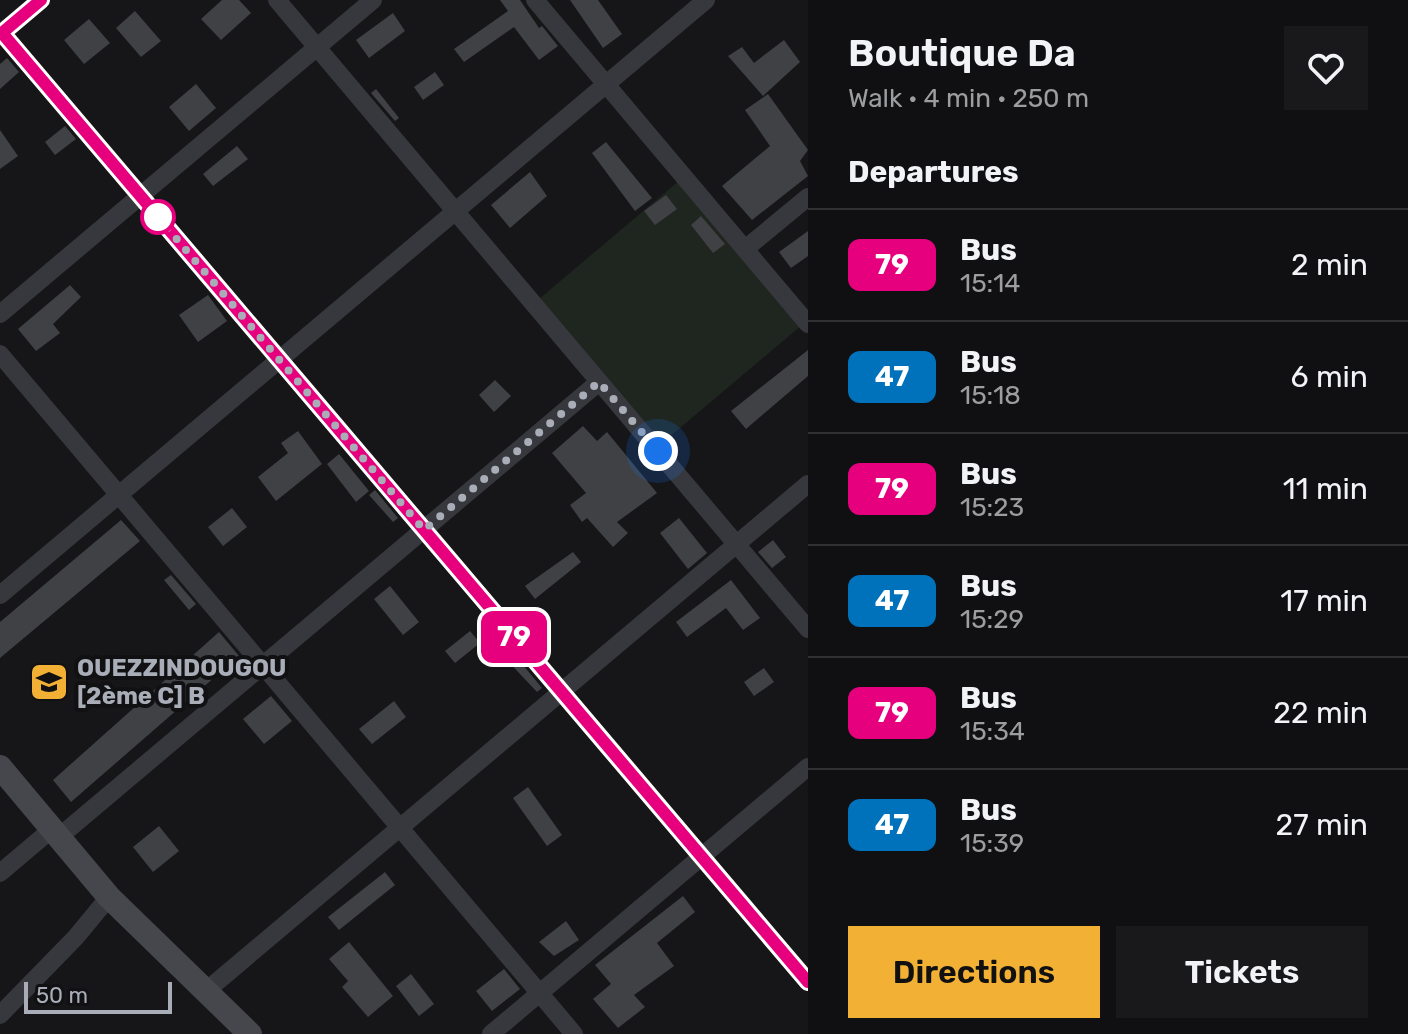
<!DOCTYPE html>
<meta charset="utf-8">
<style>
:root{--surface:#101012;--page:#19191b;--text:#f1f3f6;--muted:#9c9d9f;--line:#303032;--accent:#f2b134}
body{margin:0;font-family:Rubik,sans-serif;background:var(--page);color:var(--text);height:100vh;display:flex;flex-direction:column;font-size:30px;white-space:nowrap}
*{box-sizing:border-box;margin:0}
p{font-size:26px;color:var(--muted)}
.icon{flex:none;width:44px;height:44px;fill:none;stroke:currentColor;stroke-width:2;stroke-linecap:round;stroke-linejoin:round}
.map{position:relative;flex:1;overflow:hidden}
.drawer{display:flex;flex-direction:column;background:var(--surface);width:600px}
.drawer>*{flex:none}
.badge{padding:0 16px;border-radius:12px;font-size:28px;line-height:52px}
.scale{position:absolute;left:24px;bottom:20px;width:148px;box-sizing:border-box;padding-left:8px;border:4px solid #a8adb8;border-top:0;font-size:22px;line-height:28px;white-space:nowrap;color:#a8adb8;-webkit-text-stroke:6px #111113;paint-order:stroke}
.you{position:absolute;width:40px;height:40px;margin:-20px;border:6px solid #fff;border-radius:50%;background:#1a73e8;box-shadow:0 0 0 12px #1a73e833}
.map>.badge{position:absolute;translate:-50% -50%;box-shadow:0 0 0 4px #fff}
h2{padding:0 40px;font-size:30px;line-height:72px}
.round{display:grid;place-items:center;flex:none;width:84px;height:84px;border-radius:0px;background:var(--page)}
.summary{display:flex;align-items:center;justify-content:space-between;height:136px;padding:0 40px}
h1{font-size:38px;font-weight:600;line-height:60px}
.primary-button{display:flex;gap:16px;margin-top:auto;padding:16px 40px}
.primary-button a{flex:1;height:92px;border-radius:0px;background:var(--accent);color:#111;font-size:32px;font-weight:600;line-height:92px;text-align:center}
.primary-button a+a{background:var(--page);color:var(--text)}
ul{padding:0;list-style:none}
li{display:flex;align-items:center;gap:24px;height:112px;padding:0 40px;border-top:2px solid var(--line)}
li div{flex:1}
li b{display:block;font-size:30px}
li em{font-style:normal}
li .badge{min-width:88px;font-weight:700;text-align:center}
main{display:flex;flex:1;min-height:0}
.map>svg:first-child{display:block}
.green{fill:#1e261f}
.building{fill:#404145}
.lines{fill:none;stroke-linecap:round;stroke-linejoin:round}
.street{stroke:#37383d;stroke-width:18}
.secondary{stroke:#45474d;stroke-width:24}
.line-casing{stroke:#fff;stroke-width:18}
.line{stroke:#e6007e;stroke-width:12}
.walk{stroke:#a8adb8;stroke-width:8;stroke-dasharray:0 14.4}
.stop-dot{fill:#fff;stroke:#e6007e;stroke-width:4}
.labels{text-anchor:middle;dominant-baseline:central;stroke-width:8;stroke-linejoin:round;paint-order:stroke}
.poi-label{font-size:24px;font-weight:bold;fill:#a8adb8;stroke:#111113;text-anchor:start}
</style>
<main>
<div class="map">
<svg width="808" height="1034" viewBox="0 0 808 1034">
<rect width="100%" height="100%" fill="#161618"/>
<path class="green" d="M680,180l122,145 -141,119 -122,-145z"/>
<path class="building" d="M222,0h17l12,13 -30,27 -20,-21z
M500,0h20l19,28 3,-2 16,20 -19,14 -25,-33 -50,35 -10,-13 54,-38z
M570,0h28l24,34 -19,14z
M135,11l26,30 -20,16 -25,-29z
M393,13l12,18 -36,27 -13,-18z
M89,19l21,24 -26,21 -20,-24z
M784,40l16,22 -37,34 -35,-40 14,-9 12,16z
M7,58l12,14 -19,17v-25z
M435,72l9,13 -21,15 -9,-13z
M196,84l20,24 -27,23 -20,-24z
M376,89l23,29 -4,3 -24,-28z
M768,94l40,56 -8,11 8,15 -56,44 -30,-34 48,-40 -25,-36z
M65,126l11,13 -21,16 -10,-13z
M0,130l18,26 -18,13z
M606,142l46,56 -17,13 -43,-58z
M237,146l11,13 -35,27 -10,-12z
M530,172l17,24 -37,32 -19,-23z
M666,195l11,14 -22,16 -11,-14z
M701,216l24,28 -12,9 -22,-28z
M808,231v25l-17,12 -12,-16z
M70,285l11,12 -28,27 7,9 -24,18 -18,-22z
M208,295l19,26 -29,21 -19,-27z
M808,350v26l-62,53 -15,-18z
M495,380l16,16 -17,16 -15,-17z
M583,426l14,15 10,-9 50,61 -40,29 11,11 -15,14 -26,-29 -5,4 -12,-17 16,-12 -34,-40z
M298,431l24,33 -46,37 -18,-24 30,-24 -7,-10z
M339,454l30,37 -13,11 -29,-38z
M375,490l23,28 -5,4 -24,-27z
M232,508l15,19 -24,19 -15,-19z
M679,518l28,35 -19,16 -28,-36z
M121,520l19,21 -140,117v-36z
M773,540l13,17 -14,11 -14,-16z
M573,552l8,10 -46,37 -10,-13z
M171,575l25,29 -7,6 -25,-30z
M731,580l29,38 -17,12 -17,-22 -39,29 -11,-15z
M390,586l29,36 -16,13 -29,-36z
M470,631l10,12 -25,20 -10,-12z
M219,632l20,24 -168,146 -18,-22z
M513,653l29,35 -5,4 -31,-33z
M764,668l10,14 -20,14 -10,-14z
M271,696l21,25 -28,23 -21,-25z
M394,701l12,16 -34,27 -13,-15z
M528,787l34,48 -15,11 -34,-48z
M159,826l20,25 -26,21 -20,-25z
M385,872l10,13 -56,45 -11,-13z
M683,896l12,16 -38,31 17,23 -40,29 11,12 -27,21 -25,-29 18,-15 -16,-19z
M566,921l13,19 -25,16 -15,-14z
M349,942l44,54 -25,21 -26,-30 6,-6 -19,-22z
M504,969l16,20 -28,22 -16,-20z
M411,974l23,30 -15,12 -23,-30z"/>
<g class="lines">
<path class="street" d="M277,0l531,629
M535,0l273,324
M2,33l806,949
M0,34l41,-34
M745,249l63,-52
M0,314l373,-314
M0,354l574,680
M0,595l706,-595
M59,837l540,-455
M0,873l52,-44
M206,991l602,-507
M0,1015l76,-78 33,-40
M491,1034l317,-267"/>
<path class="secondary" d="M0,767l109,130 141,137"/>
</g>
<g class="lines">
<defs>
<path id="line" d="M41,0l-39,33 806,949"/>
</defs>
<use href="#line" class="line-casing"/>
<use href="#line" class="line"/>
<path class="walk" d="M158,217l266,313 175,-148 59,69"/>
</g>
<defs>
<symbol id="school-square" viewBox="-11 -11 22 22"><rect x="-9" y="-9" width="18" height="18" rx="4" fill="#f2b134" stroke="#111113"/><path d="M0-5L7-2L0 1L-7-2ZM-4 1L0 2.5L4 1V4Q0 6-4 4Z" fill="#111"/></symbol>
</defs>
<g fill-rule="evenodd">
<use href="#school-square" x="27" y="660" width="44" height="44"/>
</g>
<circle class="stop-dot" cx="158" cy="217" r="16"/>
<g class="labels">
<g class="poi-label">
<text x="77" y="668">OUEZZINDOUGOU<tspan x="77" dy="28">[2ème C] B</tspan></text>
</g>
</g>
</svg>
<div class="scale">50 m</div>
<div class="you" style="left:658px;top:451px"></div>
<b class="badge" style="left:514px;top:637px;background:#e6007e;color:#fff">79</b>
</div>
<section class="drawer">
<div class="summary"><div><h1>Boutique Da</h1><p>Walk · 4 min · 250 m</p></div><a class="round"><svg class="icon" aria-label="heart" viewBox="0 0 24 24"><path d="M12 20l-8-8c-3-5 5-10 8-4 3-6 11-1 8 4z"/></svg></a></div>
<h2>Departures</h2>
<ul>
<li><span class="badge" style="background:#e6007e;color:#fff">79</span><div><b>Bus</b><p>15:14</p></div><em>2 min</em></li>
<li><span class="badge" style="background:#0072bc;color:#fff">47</span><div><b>Bus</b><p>15:18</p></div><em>6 min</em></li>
<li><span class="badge" style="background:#e6007e;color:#fff">79</span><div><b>Bus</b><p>15:23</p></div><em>11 min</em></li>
<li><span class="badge" style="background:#0072bc;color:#fff">47</span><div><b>Bus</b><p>15:29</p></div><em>17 min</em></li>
<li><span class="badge" style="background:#e6007e;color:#fff">79</span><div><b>Bus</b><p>15:34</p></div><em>22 min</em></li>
<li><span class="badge" style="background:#0072bc;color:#fff">47</span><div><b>Bus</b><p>15:39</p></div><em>27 min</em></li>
</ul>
<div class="primary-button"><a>Directions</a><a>Tickets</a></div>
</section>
</main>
